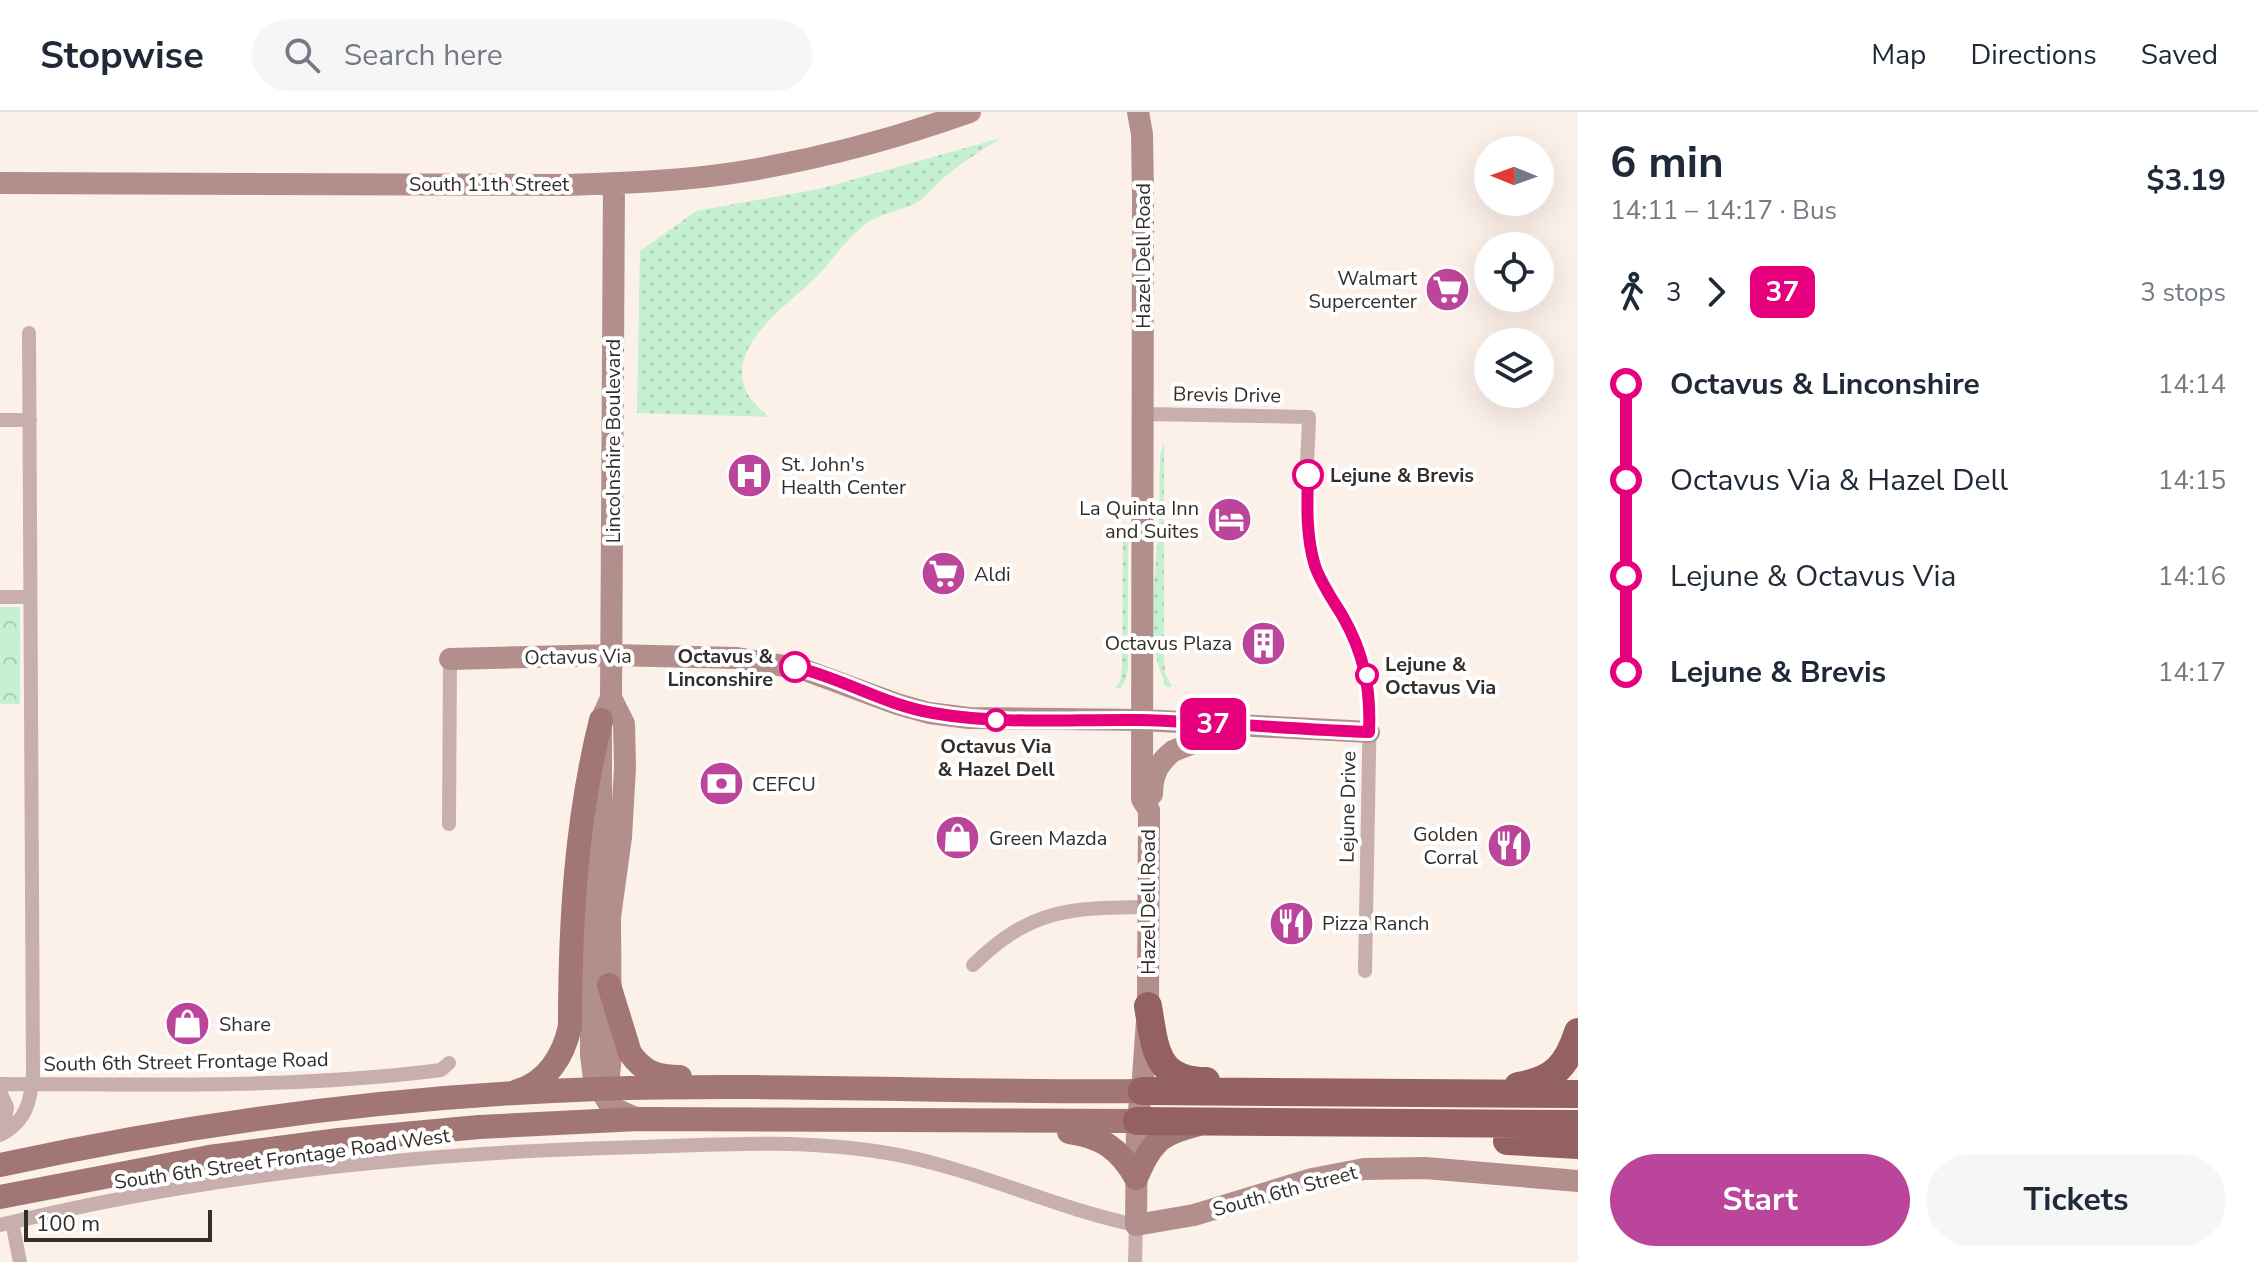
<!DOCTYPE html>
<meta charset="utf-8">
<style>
:root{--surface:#fff;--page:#f6f6f7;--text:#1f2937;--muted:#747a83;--line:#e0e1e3;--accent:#bb459b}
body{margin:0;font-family:"Nunito Sans",sans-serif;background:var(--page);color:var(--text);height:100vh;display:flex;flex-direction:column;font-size:30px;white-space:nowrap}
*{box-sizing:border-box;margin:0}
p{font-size:26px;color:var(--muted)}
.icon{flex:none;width:44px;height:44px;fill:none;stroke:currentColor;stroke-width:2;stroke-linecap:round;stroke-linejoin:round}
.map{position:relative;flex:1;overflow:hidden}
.side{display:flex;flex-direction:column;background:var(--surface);width:680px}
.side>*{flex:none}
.badge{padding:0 16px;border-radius:12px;font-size:28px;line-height:52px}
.needle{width:52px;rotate:271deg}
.fabs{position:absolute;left:1474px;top:24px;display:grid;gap:16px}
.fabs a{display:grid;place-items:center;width:80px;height:80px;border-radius:50%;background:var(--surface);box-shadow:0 8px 32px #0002;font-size:40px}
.scale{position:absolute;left:24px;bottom:20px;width:188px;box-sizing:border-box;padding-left:8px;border:4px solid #322e2b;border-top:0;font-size:22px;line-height:28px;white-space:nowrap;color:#322e2b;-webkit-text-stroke:6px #fff;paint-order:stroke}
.map>.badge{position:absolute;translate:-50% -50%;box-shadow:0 0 0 4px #fff}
.legs{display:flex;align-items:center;gap:12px;height:88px;padding:0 32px;font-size:26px}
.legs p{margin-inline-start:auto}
.headline{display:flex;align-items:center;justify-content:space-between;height:136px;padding:0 32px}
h1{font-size:44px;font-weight:700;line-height:60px}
.primary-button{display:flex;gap:16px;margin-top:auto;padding:16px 32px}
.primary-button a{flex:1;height:92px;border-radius:48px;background:var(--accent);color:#fff;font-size:32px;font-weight:700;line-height:92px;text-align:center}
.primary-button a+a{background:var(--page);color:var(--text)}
ul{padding:0 32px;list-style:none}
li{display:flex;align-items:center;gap:28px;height:96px;font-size:30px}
li i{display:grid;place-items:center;width:12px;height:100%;margin:0 10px;background:currentColor}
li i::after{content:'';width:20px;height:20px;margin:-10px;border:6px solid;border-radius:50%;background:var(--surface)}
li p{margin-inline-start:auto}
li:first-child i{background:linear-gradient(#0000 50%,currentColor 0)}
li:last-child i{background:linear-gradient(currentColor 50%,#0000 0)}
header{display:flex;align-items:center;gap:48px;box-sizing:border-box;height:112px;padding:0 40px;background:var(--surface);border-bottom:2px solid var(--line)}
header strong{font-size:38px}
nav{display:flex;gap:44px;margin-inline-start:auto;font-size:28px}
.search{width:560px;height:72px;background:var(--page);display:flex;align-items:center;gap:20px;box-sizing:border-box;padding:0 28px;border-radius:44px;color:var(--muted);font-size:30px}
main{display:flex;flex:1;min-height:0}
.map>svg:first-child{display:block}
.grass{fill:url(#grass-dots)}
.forest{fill:url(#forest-crowns)}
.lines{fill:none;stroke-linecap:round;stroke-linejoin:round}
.street{stroke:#c8afae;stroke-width:14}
.secondary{stroke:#b28e8c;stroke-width:22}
.primary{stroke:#a17674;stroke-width:24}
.highway{stroke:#93615f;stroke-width:28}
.line-1-casing{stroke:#fff;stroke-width:18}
.line-1{stroke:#e6007e;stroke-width:12}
.stop-1-dot{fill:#fff;stroke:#e6007e;stroke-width:4}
.labels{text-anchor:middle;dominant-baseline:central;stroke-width:8;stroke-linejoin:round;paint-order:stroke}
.street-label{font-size:20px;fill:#322e2b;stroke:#fff}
.poi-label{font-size:20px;fill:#322e2b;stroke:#fff;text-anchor:start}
.stop-label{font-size:20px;font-weight:bold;fill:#322e2b;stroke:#fff;text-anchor:start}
</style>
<header>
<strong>Stopwise</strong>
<div class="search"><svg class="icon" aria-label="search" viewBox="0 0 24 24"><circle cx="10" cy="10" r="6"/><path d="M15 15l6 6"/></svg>Search here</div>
<nav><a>Map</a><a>Directions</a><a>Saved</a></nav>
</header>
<main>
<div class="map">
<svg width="1578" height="1150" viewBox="0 0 1578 1150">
<defs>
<pattern id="grass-dots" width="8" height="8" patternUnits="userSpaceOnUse" patternTransform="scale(2)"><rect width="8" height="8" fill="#c5f0d1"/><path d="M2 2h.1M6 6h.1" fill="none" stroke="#aaceb4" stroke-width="1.8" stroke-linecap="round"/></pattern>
<pattern id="forest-crowns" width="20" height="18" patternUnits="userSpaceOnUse" patternTransform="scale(2)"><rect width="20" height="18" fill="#c5f0d1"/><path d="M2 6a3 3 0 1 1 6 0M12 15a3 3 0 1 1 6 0" fill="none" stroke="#aaceb4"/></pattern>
</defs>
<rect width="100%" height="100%" fill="#fbf1e9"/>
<path class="grass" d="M1001,26c-21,13 -41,26 -60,42 -7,6 -13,15 -22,21 -17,11 -38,11 -55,24 -21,17 -35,41 -54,58 -39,35 -106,84 -41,134l-132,-4 3,-162 56,-40 123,-22z
M1164,331v215l1,15 7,14h-6l-9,-25 -6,-44 8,-94 1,-68z
M1123,408l5,11v137l-2,11 -5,9h-6l5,-6 2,-15z"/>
<path class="forest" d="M0,495h20v97h-20z"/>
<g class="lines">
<path class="street" d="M1143,302l166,3c-1,48 -9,103 6,149 8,26 28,47 39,71 11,22 14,43 16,66l-5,268
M0,308h30
M0,485h30
M449,712l1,-165
M973,853c58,-57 97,-57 175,-58
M0,972c147,0 294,5 441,-14l8,-7
M0,980l7,15 -4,26
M0,1023c26,-13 31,-34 33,-61l-4,-741
M12,1110l8,40
M0,1113c207,-51 427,-73 640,-78 81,-3 166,-8 247,6 85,14 163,54 249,72l-1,37"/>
<path class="secondary" d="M1138,0l4,22 1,62 -1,603 7,11 -1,196 -6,85 -5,30 -1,104 58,-10 118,-36 52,-10 61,-1 153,13
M0,71l564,2c61,-2 123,-4 182,-14 77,-13 151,-33 224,-59
M614,71l-3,515 -10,22v110l-10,104v121l3,24 17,28 27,12
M450,547l162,-4 125,3 65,11 95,35 32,9 40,5 173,2 227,12
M1152,682c0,-19 6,-31 21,-43l59,-23
M599,977l10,-13 2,-21 -1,-138 11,-80 4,-70 -1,-43 -13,-26"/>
<path class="primary" d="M609,873l21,68c13,19 27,24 50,24
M517,979c30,-8 47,-36 53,-65 0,-103 6,-206 31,-306
M1069,1020c32,4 51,17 67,46
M0,1053c197,-43 397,-69 598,-76 181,-6 363,4 544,2
M1136,1066c16,-35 21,-43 60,-53
M0,1085l209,-40 130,-17 140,-13 159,-8 499,2"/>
<path class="highway" d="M1148,894c7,41 7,75 58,75
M1518,974c36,-6 49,-20 60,-54
M1142,979l436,3
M1137,1009l441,3
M1507,1029l71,4"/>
</g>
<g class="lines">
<defs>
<path id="line-1" d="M795,555c47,11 90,38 138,46 68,12 137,6 206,7 76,2 153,9 230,12 2,-44 -5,-79 -27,-117 -10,-16 -21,-32 -27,-49 -9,-29 -8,-61 -7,-91"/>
</defs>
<use href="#line-1" class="line-1-casing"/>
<use href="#line-1" class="line-1"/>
</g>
<defs>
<symbol id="supermarket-disc" viewBox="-11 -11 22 22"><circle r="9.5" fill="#bb459b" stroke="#fff"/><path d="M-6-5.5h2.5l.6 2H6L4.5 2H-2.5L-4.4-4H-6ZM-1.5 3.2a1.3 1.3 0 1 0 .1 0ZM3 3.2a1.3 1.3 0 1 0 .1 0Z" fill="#fff"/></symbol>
<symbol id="hospital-disc" viewBox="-11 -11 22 22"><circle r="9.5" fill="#bb459b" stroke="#fff"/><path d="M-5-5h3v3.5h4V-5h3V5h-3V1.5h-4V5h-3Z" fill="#fff"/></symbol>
<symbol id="hotel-disc" viewBox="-11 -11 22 22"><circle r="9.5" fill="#bb459b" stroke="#fff"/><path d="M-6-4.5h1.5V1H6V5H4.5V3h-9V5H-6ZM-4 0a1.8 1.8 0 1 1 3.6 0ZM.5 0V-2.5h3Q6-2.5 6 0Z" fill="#fff"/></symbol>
<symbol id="building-disc" viewBox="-11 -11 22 22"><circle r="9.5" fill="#bb459b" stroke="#fff"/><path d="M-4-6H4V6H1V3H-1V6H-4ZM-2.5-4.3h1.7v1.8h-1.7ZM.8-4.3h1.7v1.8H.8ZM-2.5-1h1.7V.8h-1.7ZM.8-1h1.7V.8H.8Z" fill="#fff"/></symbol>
<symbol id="bank-disc" viewBox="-11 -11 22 22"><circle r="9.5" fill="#bb459b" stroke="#fff"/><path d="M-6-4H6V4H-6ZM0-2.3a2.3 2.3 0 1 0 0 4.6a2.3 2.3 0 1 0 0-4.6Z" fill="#fff"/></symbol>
<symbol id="shop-disc" viewBox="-11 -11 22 22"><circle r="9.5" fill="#bb459b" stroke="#fff"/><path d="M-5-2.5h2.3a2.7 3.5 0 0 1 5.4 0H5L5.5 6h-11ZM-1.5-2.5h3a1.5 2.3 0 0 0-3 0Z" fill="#fff"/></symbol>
<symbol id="restaurant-disc" viewBox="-11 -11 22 22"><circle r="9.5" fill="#bb459b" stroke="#fff"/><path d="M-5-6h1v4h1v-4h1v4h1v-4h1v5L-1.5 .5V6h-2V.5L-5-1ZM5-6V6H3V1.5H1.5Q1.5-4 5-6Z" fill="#fff"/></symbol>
</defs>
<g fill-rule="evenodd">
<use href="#supermarket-disc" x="1422" y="152" width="51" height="51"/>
<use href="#hospital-disc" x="724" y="338" width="51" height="51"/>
<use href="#hotel-disc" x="1204" y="382" width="51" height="51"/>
<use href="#supermarket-disc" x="918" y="436" width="51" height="51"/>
<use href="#building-disc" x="1238" y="506" width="51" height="51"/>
<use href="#bank-disc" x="696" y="646" width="51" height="51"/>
<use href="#shop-disc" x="932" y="700" width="51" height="51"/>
<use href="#restaurant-disc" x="1484" y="708" width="51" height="51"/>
<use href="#restaurant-disc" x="1266" y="786" width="51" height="51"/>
<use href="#shop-disc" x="162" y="886" width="51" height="51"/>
</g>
<g class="stop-1-dot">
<circle cx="1308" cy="363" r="14"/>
<circle cx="795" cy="555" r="14"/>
<circle cx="1367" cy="563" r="10"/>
<circle cx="996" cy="608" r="10"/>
</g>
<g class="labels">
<g class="street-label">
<text x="489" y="72">South 11th Street</text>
<text transform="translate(1143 144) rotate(-90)">Hazel Dell Road</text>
<text transform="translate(1227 283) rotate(1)">Brevis Drive</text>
<text transform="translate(613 329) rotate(-90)">Lincolnshire Boulevard</text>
<text transform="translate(578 545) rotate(-1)">Octavus Via</text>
<text transform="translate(1348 695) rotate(-89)">Lejune Drive</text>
<text transform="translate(1148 790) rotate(-90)">Hazel Dell Road</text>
<text transform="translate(186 950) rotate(-1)">South 6th Street Frontage Road</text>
<text transform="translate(282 1047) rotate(-8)">South 6th Street Frontage Road West</text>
<text transform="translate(1285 1079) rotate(-15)">South 6th Street</text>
</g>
<g class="poi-label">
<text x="1417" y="166" text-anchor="end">Walmart<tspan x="1417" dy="23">Supercenter</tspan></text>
<text x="781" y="352">St. John's<tspan x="781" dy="23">Health Center</tspan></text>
<text x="1199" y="396" text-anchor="end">La Quinta Inn<tspan x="1199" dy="23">and Suites</tspan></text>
<text x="974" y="462">Aldi</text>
<text x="1232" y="531" text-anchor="end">Octavus Plaza</text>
<text x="752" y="672">CEFCU</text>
<text x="1478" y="722" text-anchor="end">Golden<tspan x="1478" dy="23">Corral</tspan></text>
<text x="989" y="726">Green Mazda</text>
<text x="1322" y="811">Pizza Ranch</text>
<text x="219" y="912">Share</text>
</g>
<g class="stop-label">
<text x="1330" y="363">Lejune &amp; Brevis</text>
<text x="773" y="544" text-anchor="end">Octavus &amp;<tspan x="773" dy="23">Linconshire</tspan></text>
<text x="1385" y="552">Lejune &amp;<tspan x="1385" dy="23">Octavus Via</tspan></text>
<text x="996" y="634" text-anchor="middle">Octavus Via<tspan x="996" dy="23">&amp; Hazel Dell</tspan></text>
</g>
</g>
</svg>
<div class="fabs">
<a><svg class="needle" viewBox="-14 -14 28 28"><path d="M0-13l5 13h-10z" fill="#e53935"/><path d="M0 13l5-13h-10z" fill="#747a83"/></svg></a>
<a><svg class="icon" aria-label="locate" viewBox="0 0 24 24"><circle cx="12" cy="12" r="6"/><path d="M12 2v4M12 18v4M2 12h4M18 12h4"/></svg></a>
<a><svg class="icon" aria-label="layers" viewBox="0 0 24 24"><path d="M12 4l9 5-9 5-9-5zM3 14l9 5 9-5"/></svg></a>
</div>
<div class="scale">100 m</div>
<b class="badge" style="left:1213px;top:612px;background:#e6007e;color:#fff">37</b>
</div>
<section class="side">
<div class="headline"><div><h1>6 min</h1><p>14:11 – 14:17 · Bus</p></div><b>$3.19</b></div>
<div class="legs"><svg class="icon" aria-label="walk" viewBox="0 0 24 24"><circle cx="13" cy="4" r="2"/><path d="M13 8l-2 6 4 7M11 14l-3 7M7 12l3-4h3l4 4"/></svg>3<svg class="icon" aria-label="forward" viewBox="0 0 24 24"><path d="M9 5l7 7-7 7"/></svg><b class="badge" style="background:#e6007e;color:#fff">37</b><p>3 stops</p></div>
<ul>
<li><i style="color:#e6007e"></i><b>Octavus &amp; Linconshire</b><p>14:14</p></li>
<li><i style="color:#e6007e"></i><span>Octavus Via &amp; Hazel Dell</span><p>14:15</p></li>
<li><i style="color:#e6007e"></i><span>Lejune &amp; Octavus Via</span><p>14:16</p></li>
<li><i style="color:#e6007e"></i><b>Lejune &amp; Brevis</b><p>14:17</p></li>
</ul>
<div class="primary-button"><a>Start</a><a>Tickets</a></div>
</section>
</main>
